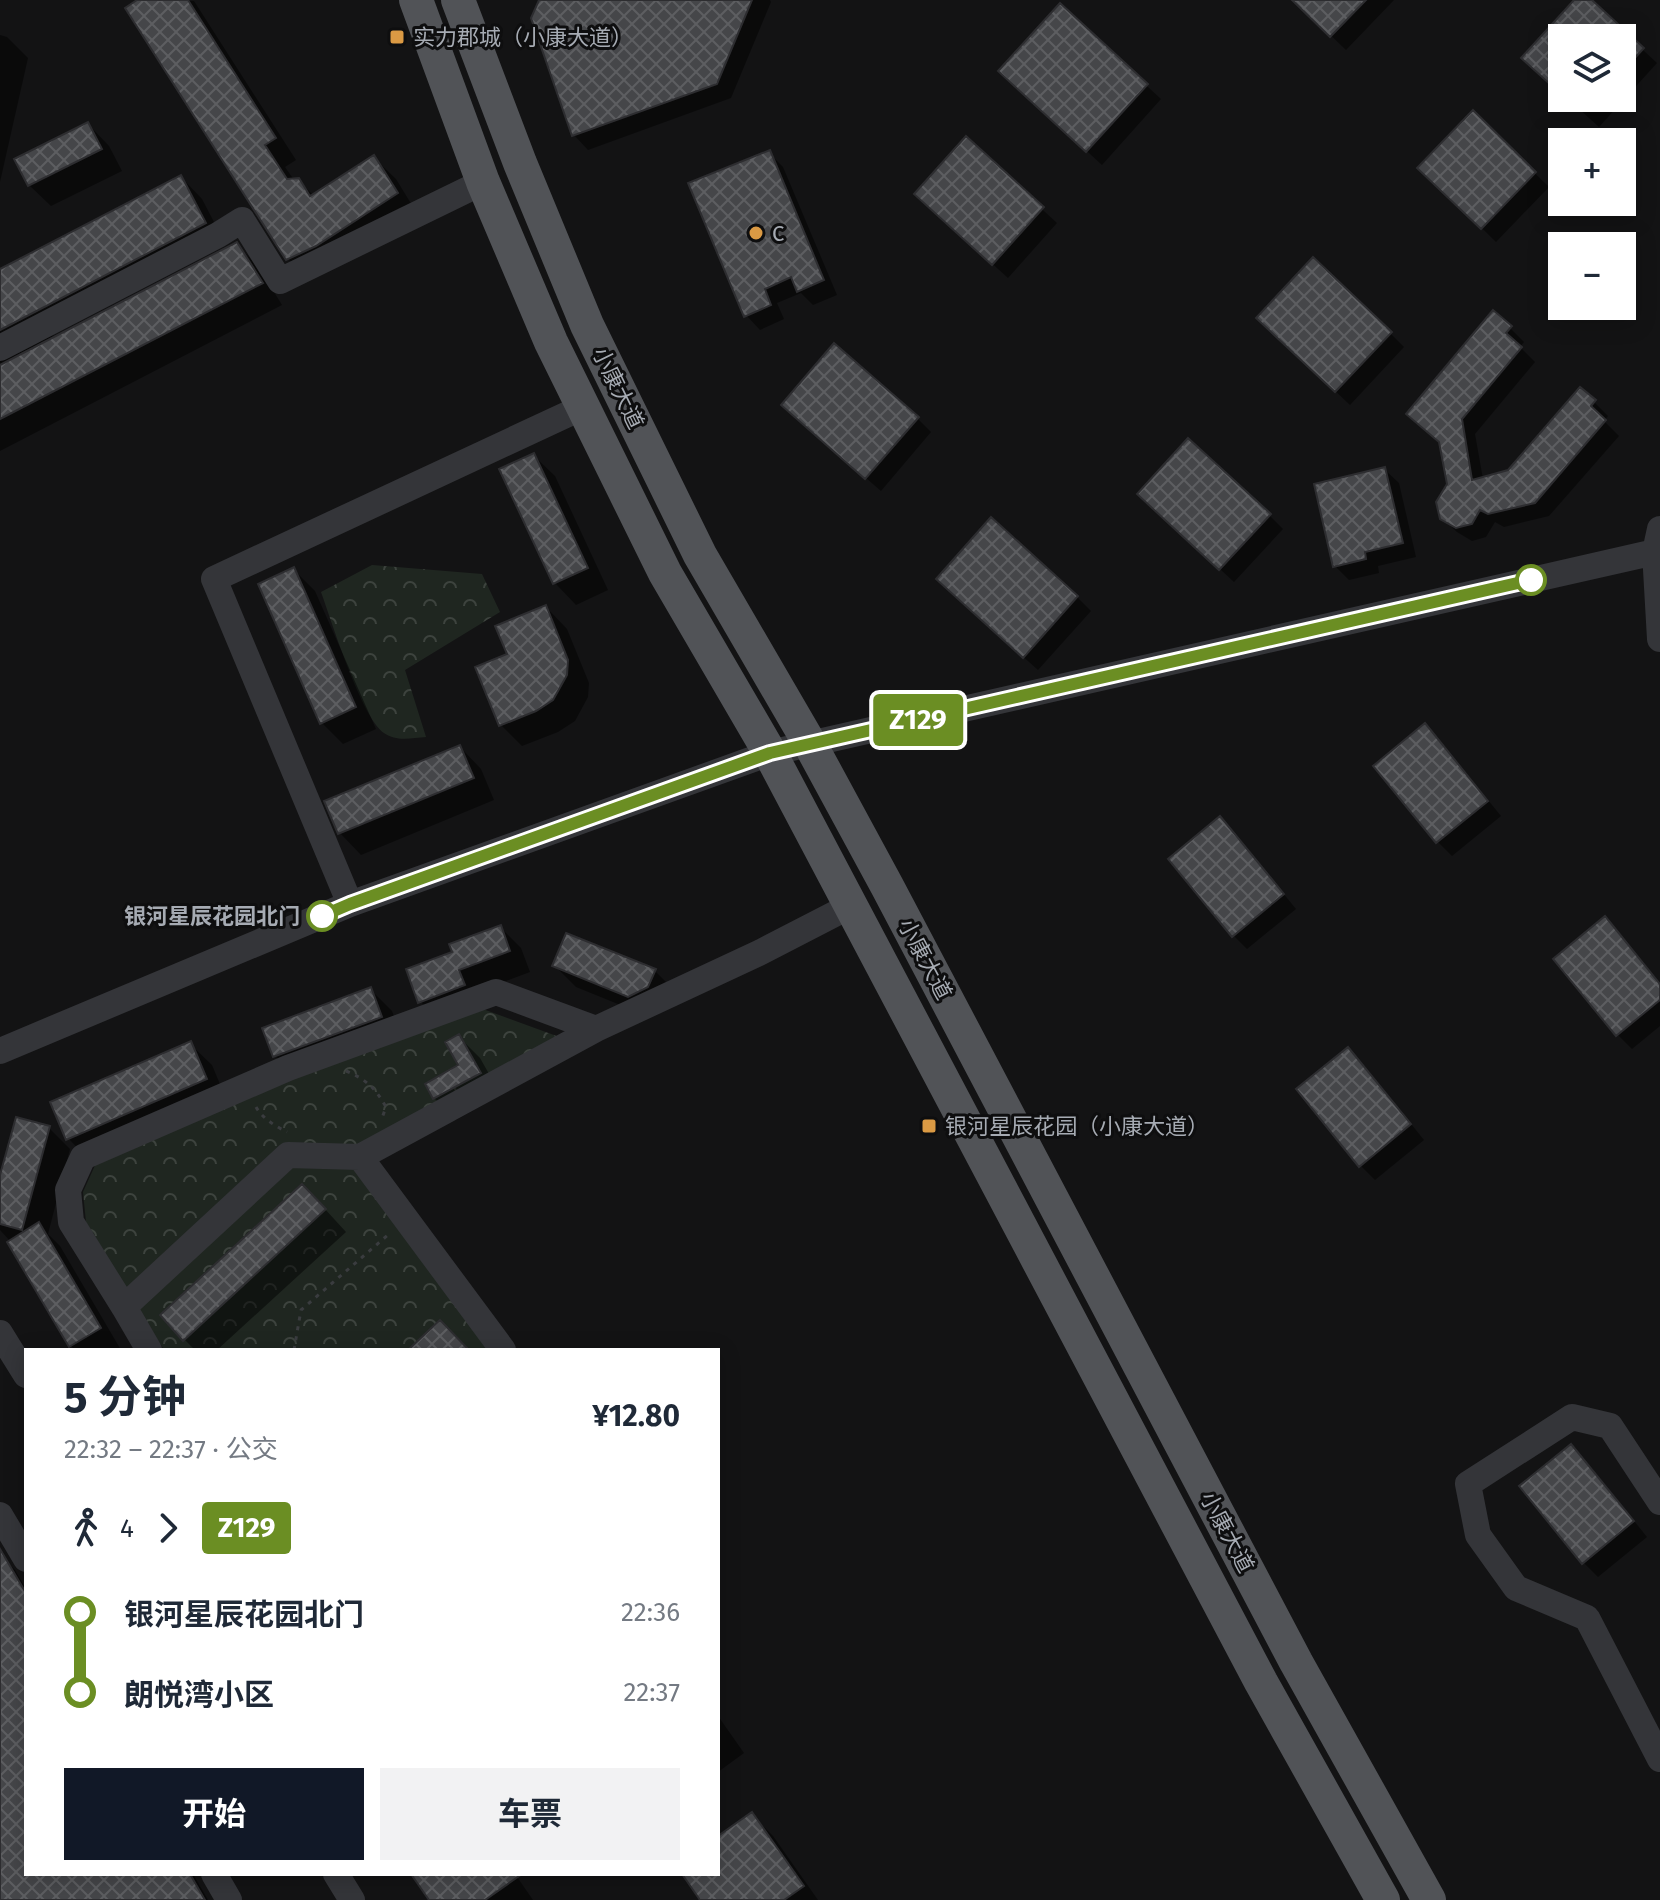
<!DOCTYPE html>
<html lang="zh">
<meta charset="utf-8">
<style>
:root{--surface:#fff;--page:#f2f2f3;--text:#1f2937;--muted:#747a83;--accent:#111827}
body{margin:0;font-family:"Fira Sans","Noto Sans SC",sans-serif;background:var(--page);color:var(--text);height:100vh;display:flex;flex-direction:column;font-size:30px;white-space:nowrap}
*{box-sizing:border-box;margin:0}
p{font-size:26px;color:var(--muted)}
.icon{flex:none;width:44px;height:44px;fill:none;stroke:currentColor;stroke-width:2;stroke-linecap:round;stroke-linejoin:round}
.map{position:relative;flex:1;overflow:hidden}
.sheet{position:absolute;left:24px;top:1348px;width:696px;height:528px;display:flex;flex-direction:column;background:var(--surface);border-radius:0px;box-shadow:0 4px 20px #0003}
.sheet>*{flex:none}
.badge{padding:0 16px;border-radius:6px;font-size:28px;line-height:52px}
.buttons{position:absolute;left:1548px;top:24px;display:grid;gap:16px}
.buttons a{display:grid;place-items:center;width:88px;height:88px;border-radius:0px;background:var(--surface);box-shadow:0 4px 20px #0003;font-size:40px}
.map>.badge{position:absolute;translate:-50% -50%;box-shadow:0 0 0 4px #fff}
.legs{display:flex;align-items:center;gap:12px;height:88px;padding:0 40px;font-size:26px}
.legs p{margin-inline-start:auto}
.head{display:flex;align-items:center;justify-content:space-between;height:136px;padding:0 40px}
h1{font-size:44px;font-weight:700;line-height:60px}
.action{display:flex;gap:16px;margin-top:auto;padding:16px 40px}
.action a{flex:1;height:92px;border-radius:0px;background:var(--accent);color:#fff;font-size:32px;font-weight:700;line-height:92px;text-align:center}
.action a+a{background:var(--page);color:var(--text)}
ul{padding:0 40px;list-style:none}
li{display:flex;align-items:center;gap:28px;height:80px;font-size:30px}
li i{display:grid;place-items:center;width:12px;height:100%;margin:0 10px;background:currentColor}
li i::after{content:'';width:20px;height:20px;margin:-10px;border:6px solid;border-radius:50%;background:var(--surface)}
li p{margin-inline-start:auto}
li:first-child i{background:linear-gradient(#0000 50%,currentColor 0)}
li:last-child i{background:linear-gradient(currentColor 50%,#0000 0)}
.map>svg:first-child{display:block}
.forest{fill:url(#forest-crowns)}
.shadow{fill:#0007}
.building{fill:url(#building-cross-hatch);stroke:#2d2d30;stroke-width:2}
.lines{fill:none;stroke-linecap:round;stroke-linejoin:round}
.path{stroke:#3a3c3f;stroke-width:3;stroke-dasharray:4 6;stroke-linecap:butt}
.minor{stroke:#343539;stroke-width:26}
.major{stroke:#515357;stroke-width:34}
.line-1-casing{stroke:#fff;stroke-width:18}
.line-1{stroke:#6b8e23;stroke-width:12}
.poi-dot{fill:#db9a44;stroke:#0e0e0f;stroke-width:3}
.stop-1-dot{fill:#fff;stroke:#6b8e23;stroke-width:4}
.labels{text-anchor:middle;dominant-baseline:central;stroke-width:6;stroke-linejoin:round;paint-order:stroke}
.poi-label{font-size:22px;fill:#a6abb3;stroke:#0e0e0f;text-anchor:start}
.street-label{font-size:22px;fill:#a6abb3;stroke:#0e0e0f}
.stop-label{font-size:22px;font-weight:bold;fill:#a6abb3;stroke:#0e0e0f;text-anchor:end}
</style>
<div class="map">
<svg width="1660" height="1900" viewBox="0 0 1660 1900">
<defs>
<pattern id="forest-crowns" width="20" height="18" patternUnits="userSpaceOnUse" patternTransform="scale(2)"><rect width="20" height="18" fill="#1f2620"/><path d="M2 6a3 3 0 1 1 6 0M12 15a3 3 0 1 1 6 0" fill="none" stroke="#3d433e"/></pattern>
<pattern id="building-cross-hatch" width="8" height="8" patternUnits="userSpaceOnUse" patternTransform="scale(2)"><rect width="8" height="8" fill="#454649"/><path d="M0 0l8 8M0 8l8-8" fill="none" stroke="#5d5e61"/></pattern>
</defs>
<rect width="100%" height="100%" fill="#131314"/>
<path class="forest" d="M372,565l110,9 18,38 -95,58 21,67c-15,1 -29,5 -42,-4 -23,-16 -52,-111 -63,-141z
M480,1008l93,34 -222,110 138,198h-325l-78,-128 -3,-30 14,-31 190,-83z"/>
<path class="shadow" d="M140,0l54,1 102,159 -11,7 9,13h4l16,16 60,-38 22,21 22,36 -109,65 -21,-21z
M541,0h229l1,2 -40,96 -143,52 -14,-15z
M1294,0h100l-48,50z
M1577,0h12l68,63 -58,64 -32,-29h55v-60h-60v56l-24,-22z
M1060,6l101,93 -59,66 -87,-80z
M0,35l7,2 21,21 -28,124z
M1473,113l76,74 -53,55 -76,-75z
M88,124l21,22 13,25 -71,35 -22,-21z
M966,139l91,84 -49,55 -77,-70z
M769,153l14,14 54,128 -24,10 -12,-12 -24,10 7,16 -24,11 -14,-15z
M181,177l21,22 24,46 -173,90 2,4 182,-94 21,21 24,39 -282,146v-180z
M1510,328l14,14 -4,5 15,15 -60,72 8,45 26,-7 85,-70 14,14 -4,5 15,15 -70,80 -45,11 -9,-5 -9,15 -14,4 -15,-9 -15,-14 8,-34 -9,-40 -18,-16z
M1273,332l117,1 14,14 -54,58z
M917,418l14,14 -50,59 -83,-72z
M533,455l22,21 53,114 -32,15 -21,-22 -54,-113z
M1384,469l15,14 17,74 -38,9 1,7 -30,7 -14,-14z
M1154,508l115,7 14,14 -49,53z
M294,570l21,21 61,138 -33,15 -21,-21z
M952,593l125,4 14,14 -53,59z
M546,607l21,22 22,54 -1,14 -13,24 -17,11 -36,14 -21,-21 8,-70z
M1425,726l14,14 62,76 -49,40 -14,-14 -62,-76z
M460,747l21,22 13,31 -133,55 -21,-22 -13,-31z
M1220,819l14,14 62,76 -49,40 -14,-14z
M1605,919l14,14 41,50v43l-28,23 -14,-14 -62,-76z
M500,927l21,21 9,24 -51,19 -38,32 -21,-22 35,-48z
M555,966l99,4 22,22 -26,25 -74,-30z
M371,990l21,21 10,27 -106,39 -21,-21z
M459,1037l21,21 21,37 -45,25 -22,-22 27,-32z
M190,1044l22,21 15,36 -138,59 -21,-22z
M1348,1049l14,14 62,77 -49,40 -14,-14 -62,-76z
M49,1128l21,21 -22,85 12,12 61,104h-46l-4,-4 -60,-104 -11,-12v-47z
M324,1208l22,24 -129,118h-22l-11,-11z
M1571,1446l14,14 62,77 -49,40 -14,-14 -62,-76z
M5,1560l10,10 11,19v285h167l15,26h-208v-337z
M718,1716l26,37 -26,19z
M752,1815l21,21 45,64h-115l-18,-26h33v-36z
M414,1874h101l18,26h-101z"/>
<path class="building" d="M137,0h51l88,138 -11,7 22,34 12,-1 11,18 64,-41 24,38 -82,53 -30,14 -161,-252z
M539,0h213l-35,84 -145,52 -41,-118z
M1292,0h74l-36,37z
M1574,0h18l52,48 -22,24v-34h-60v57l-41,-37z
M1060,3l88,81 -62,68 -88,-81z
M1473,110l63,62 -55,57 -64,-61z
M88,122l14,27 -74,37 -14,-27z
M966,136l78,71 -52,58 -78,-71z
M770,150l54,130 -27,12 -6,-15 -26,12 6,16 -27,12 -56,-134z
M181,175l25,48 -206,107v-61z
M237,242l26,41 -263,136v-54z
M1313,257l79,75 -57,60 -79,-74z
M1493,310l19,16 -6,7 16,14 -60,72 10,61 36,-10 72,-83 16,13 -5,6 15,14 -71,83 -47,11 -8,-4 -8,14 -16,4 -16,-9 -4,-17 11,-18 -8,-42 -33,-28z
M834,343l85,74 -54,62 -84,-74z
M1188,438l83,76 -52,56 -82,-76z
M534,453l54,115 -35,16 -54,-115z
M1385,467l18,76 -38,9 1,7 -33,8 -19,-83z
M991,517l87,79 -55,62 -87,-79z
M294,567l62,140 -36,17 -62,-140z
M546,605l22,55 -1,15 -14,25 -17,11 -37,15 -24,-59 32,-13 -12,-28z
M1425,723l63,78 -52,42 -63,-77z
M460,745l14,33 -136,56 -14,-33z
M1220,816l64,78 -52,43 -64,-78z
M1605,916l55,68v16l-44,36 -63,-77z
M501,925l9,26 -51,19 6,15 -47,18 -12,-34 46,-17 -3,-8z
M566,933l90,36 -8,18 -20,10 -76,-31z
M371,987l11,30 -109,40 -11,-29z
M459,1034l22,39 -48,26 -8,-15 33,-19 -13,-23z
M191,1041l16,38 -141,61 -16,-38z
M1348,1047l63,77 -52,43 -63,-78z
M16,1117l34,9 -28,104 -22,-6v-49z
M302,1184l24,25 -143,132 -23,-26z
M39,1222l62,106 -32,19 -62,-105z
M440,1320l29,30h-61z
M1571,1444l63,77 -52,43 -63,-78z
M0,1549l26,44v281h164l15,26h-205z
M752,1812l52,74 -20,14h-84l-18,-26h36v-38z
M411,1874h111l-37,26h-56z"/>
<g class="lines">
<path class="path" d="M346,1071c20,8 30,18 40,36l-4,11
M256,1107c6,11 19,19 31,25
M294,1350l7,-40 88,-76"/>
<path class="minor" d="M0,348l218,-113 24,-15 38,61 203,-99
M1660,529l-5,23 5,87
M350,904l-136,-325 369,-172
M596,1029l-100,-37 -208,76 -205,89 -15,33 3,32 53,85 164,-152 72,2 236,-128 165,-77 91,-47
M0,1051l350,-147 420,-151 885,-201
M360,1157l143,193
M124,1307l25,43
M0,1333l26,42
M1660,1502l-50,-76 -38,-9 -104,67 10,51 38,53 71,30 73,141
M0,1515l26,44
M214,1874l15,26
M336,1874l16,26"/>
<path class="major" d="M416,0l67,182 68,160 114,231 105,180 491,929 122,218
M458,0l62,163 67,162 113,230 110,189 77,142 409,776 133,238"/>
</g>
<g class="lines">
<defs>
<path id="line-1" d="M322,916l28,-12 420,-151 761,-173"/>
</defs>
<use href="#line-1" class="line-1-casing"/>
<use href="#line-1" class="line-1"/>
</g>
<g class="poi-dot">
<rect x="389" y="29" width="16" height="16" rx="4"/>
<circle cx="756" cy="233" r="8"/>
<rect x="921" y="1118" width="16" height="16" rx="4"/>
</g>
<g class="stop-1-dot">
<circle cx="1531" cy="580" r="14"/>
<circle cx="322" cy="916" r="14"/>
</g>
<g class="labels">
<g class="poi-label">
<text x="413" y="37">实力郡城（小康大道）</text>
<text x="772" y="233">C</text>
<text x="945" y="1126">银河星辰花园（小康大道）</text>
</g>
<g class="street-label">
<text transform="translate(618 388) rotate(64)">小康大道</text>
<text transform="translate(925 959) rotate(62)">小康大道</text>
<text transform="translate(1227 1532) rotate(62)">小康大道</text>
</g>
<g class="stop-label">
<text x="300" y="916">银河星辰花园北门</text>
</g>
</g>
</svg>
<div class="buttons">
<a><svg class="icon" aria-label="layers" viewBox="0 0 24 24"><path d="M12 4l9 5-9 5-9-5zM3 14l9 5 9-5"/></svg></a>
<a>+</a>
<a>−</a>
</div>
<b class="badge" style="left:918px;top:720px;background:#6b8e23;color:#fff">Z129</b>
<section class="sheet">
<div class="head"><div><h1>5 分钟</h1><p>22:32 – 22:37 · 公交</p></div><b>¥12.80</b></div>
<div class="legs"><svg class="icon" aria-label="walk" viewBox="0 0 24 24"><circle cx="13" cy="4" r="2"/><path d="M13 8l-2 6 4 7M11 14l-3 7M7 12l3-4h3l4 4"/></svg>4<svg class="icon" aria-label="forward" viewBox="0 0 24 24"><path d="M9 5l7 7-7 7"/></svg><b class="badge" style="background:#6b8e23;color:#fff">Z129</b></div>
<ul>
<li><i style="color:#6b8e23"></i><b>银河星辰花园北门</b><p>22:36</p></li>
<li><i style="color:#6b8e23"></i><b>朗悦湾小区</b><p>22:37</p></li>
</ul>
<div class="action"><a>开始</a><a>车票</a></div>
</section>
</div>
